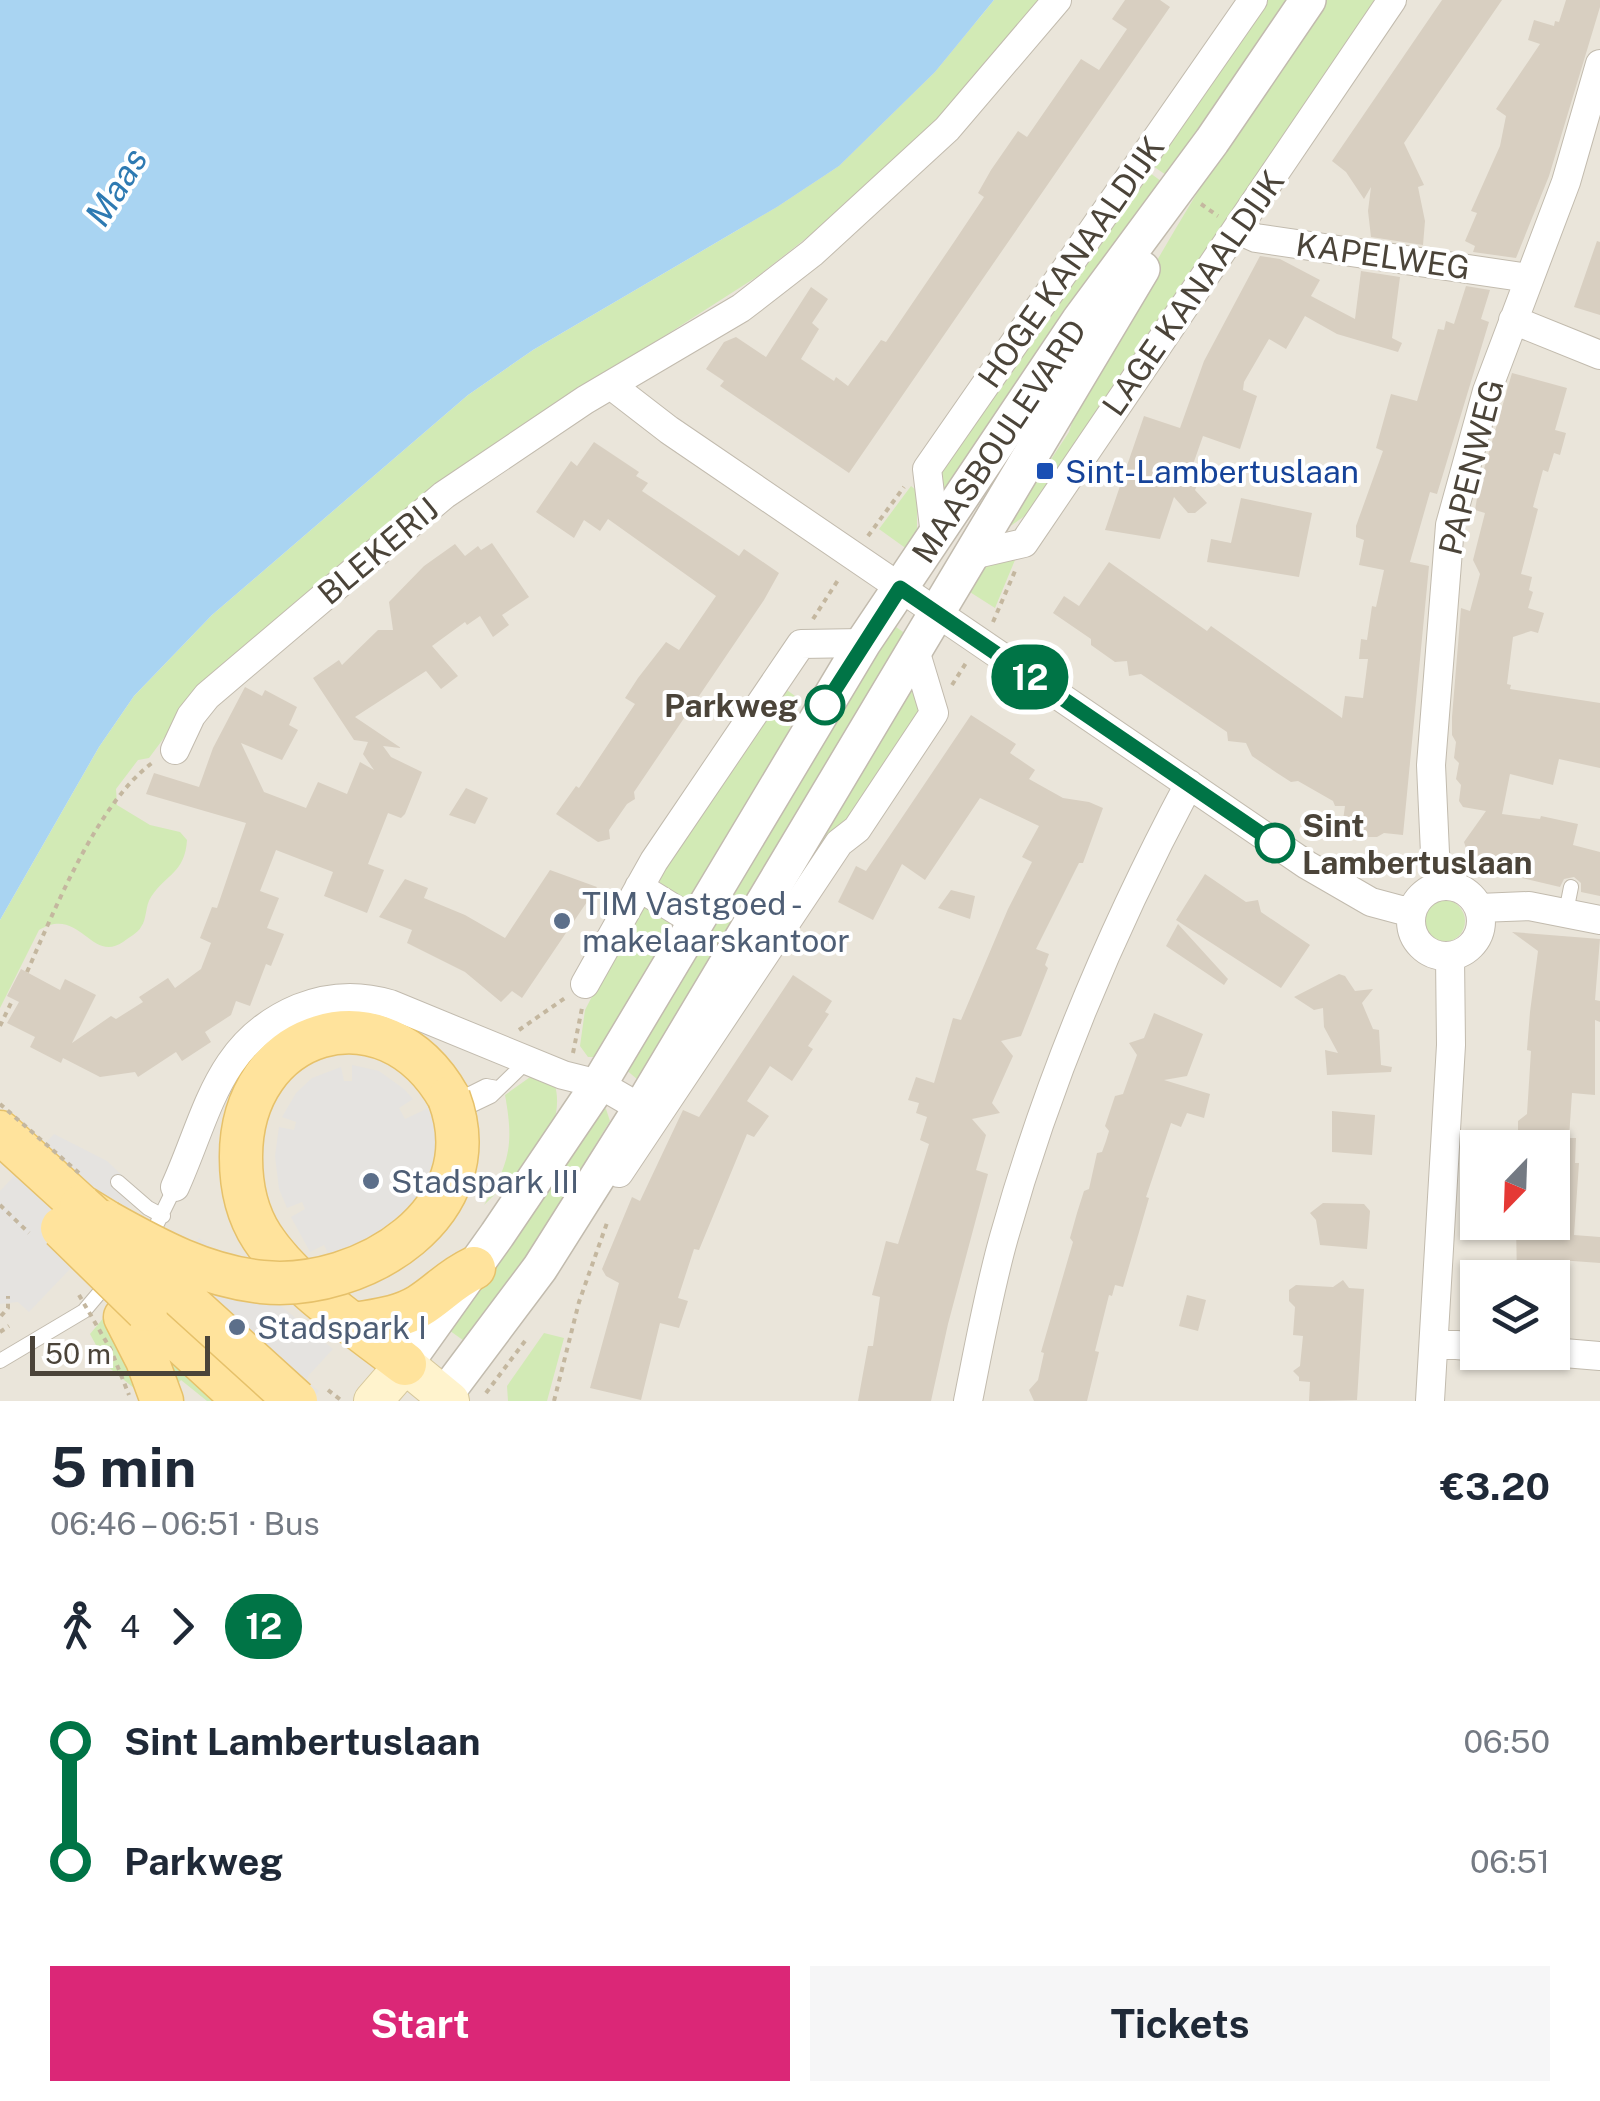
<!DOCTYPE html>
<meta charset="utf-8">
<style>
:root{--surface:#fff;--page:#f6f6f7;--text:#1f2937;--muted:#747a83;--accent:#db2777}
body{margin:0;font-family:"Public Sans",sans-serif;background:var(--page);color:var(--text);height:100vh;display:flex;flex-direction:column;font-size:38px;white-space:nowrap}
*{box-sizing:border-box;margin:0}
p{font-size:32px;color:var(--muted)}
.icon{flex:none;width:55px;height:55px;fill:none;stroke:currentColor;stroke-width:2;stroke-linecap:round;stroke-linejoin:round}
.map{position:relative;height:1401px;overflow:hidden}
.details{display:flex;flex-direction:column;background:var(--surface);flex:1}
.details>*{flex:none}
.badge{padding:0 20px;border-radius:32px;font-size:35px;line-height:65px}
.needle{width:65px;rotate:203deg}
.buttons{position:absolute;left:1460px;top:1130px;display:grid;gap:20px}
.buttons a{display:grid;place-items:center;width:110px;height:110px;border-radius:0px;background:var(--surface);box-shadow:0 2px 8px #0004;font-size:50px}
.scale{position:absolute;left:30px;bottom:25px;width:180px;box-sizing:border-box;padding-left:10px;border:5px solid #4b4439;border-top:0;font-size:28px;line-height:35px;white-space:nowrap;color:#4b4439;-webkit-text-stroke:8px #fff;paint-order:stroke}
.map>.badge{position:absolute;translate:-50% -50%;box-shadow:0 0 0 5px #fff}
.legs{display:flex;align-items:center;gap:15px;height:110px;padding:0 50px;font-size:32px}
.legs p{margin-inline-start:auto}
.summary{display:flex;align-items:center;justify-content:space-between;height:170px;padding:0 50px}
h1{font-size:55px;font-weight:700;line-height:75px}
.action{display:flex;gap:20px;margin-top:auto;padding:20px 50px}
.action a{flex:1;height:115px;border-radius:0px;background:var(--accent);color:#fff;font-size:40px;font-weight:700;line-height:115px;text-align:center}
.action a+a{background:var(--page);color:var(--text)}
ul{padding:0 50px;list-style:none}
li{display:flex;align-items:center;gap:35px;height:120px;font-size:38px}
li i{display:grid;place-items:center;width:15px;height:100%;margin:0 12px;background:currentColor}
li i::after{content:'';width:25px;height:25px;margin:-12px;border:8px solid;border-radius:50%;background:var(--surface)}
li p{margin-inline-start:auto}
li:first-child i{background:linear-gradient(#0000 50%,currentColor 0)}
li:last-child i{background:linear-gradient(currentColor 50%,#0000 0)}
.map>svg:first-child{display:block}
.residential{fill:#eae5da;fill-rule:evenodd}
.green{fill:#d2eab5}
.parking{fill:#e5e3e0}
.water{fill:#a9d4f2}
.building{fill:#d8cfc1}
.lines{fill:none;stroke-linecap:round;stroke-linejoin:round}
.service-casing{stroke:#c2bbae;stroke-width:16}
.minor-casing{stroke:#c2bbae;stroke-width:30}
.tertiary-casing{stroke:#c2bbae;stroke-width:38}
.secondary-casing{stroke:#d6c79b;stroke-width:40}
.primary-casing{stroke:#e6c16a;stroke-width:45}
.path{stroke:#c4b79f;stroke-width:4;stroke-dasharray:5 5;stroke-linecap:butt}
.service{stroke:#fff;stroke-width:14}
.minor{stroke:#fff;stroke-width:28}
.tertiary{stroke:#fff;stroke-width:35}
.secondary{stroke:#fff3cd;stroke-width:38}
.primary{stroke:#ffe39c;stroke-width:42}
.primary-bridge-casing{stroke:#e6c16a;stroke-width:45;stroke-linecap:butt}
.path-bridge{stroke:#c4b79f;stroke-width:4;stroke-dasharray:5 5;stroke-linecap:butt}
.primary-bridge{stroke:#ffe39c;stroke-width:42}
.line-1-casing{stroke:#fff;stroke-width:22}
.line-1{stroke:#007446;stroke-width:15}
.transit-dot{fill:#1a4fb4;stroke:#fff;stroke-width:4}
.stop-1-dot{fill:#fff;stroke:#007446;stroke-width:5}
.service-dot{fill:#5c6f8a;stroke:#fff;stroke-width:4}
.labels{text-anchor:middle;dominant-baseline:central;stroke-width:8;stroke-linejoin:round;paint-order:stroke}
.street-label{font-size:32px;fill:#4b4439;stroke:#fff}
.transit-label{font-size:32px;fill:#164399;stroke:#fff;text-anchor:start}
.stop-label{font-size:32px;font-weight:bold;fill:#4b4439;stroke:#fff;text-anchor:end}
.service-label{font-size:32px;fill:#4e5e75;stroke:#fff;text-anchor:start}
.water-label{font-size:35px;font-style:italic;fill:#2e7ab2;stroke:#fff}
</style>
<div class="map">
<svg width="1600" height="1401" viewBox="0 0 1600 1401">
<rect width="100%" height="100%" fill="#f6f3ec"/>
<path class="residential" d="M1001,0h599v1401h-1600v-463l90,-162 423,-345zM1478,1148h74v74h-74zM1478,1278h74v74h-74z"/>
<path class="green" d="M994,0h47l-111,129 -88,81 -84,66 -298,191 -49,37 -236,219 -26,35 -11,2 -22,29 1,16 33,20 30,7 7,8c-2,33 -21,34 -36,57 -6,9 -4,22 -10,30 -3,6 -13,11 -18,15 -32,22 -43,-37 -84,-12l-39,78v-88l99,-173 35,-51 78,-81 256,-220 65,-45 244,-143 62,-41 96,-94z
M1262,0h29l-122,177 -19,-13z
M1323,0h60l-351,511 -36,25 5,-17 35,-37 33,-50 15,-47 92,-157 45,-75z
M1146,170l19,14 -222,320 -4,-36z
M911,486l6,5v52l-6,9 -32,-23z
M1006,557l9,3 -20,48 -33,-21 9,-16z
M889,622l24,17 -275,441 -14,-12z
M909,677l11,25 -2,12 -242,363z
M787,690l12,9 -17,53 -91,147 -9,2 -22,-14v-10z
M1423 921a21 21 0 1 1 42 0a21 21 0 1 1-42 0Z
M641,902l29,20 1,13 -75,122h-8l-8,-11 5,-36z
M533,1075l22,10c13,51 -38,87 -71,120 26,-42 30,-61 21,-110z
M600,1107l6,2 4,12 -43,70 -30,69 -63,88 -28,-20z
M125,1292l102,109h-20l-26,-21 -17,21 -23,-7 -40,-33 2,-3 -13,-24z
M544,1333l20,5 -17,63h-39l-1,-15z"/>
<path class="parking" d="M352,1065l27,6 25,18 9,10 -14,9 6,11 79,-37 -7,25 -7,10 -37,125 -28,25 -23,14 -21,8 -18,-8 -19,-36 -14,7 -19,-35 14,-8 -3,-7 -15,6 -8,-19 -4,-33 4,-29 15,3 2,-8 -14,-5 14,-24 16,-15 29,-11 3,14h8z
M54,1134l53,27 22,21 -9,11 11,12 -102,107 -11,-10 -18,2v-113z
M199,1238l134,111 -25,27 -1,5 12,10 -8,10 -176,-120 45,-21z"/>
<path class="water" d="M0,0h994l-59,72 -96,94 -62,41 -244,143 -65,45 -256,220 -78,81 -35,51 -99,173z"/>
<path class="building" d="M1125,0h35l10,7 -321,466 -129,-87 4,-5 -18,-12 18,-27 12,-5 30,20 45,-70 17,12 -16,24 7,6 -18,30 33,22 2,-4 12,9 33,-46 5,2 68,-100 30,-45 -6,-4 13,-23 27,-39 9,6 54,-78 18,11 28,-41 -15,-10z
M1442,0h60l-98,143 20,42 -6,2 7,34 -2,24 -52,-8 -3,-26 3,-24 -7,12 -18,-27 -14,-11z
M1566,0h34v7l-51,169 -33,82 -43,-6 2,-6 -10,-5 12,-28 -6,-2 29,-65 6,-30 -10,-7 44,-65 -12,-4 6,-20 20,6 1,-5 4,1z
M1597,241l3,1v73l-26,-8z
M1260,256l20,3 40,21 -9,16 44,23 6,-48 39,6 -8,61 10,5 -4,9 -61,-18 -32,-18 -19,33 -17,-10 -25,43 -1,8 14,6 -17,53 -37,-13 -13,37 11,4 -6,13 12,13 -12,10h-7l-14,-16 -14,42 -55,-9 39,-114 36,12 24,-67z
M1466,286l24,4 -9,29 8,3 -52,172 -7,-2 -20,70 19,4 -26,269 -19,-2 -7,4h-9l-6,-7 -20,-3 3,-21h-10l-2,-5 -35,-20 -7,1 -14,-9 -25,-17 -6,-13 -18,-2 -1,-9 -86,-58 -12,2 -2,-15 -12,1 -24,-17v-6l-38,-26 11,-17 15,10 30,-44 98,69 4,-5 131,92 3,-22 18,2 5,-39h-9l2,-20 6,1 5,-34 4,1 8,-37 -25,-5 5,-25 -8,-3v-11l27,-75 -7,-3 15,-54 26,7 21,-72 6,1 2,-9 8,3z
M1512,373l55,15 -12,42 11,3 -6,22 -6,-2 -6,19 -5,-2 -10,37 5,2 -17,65 11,3 -3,13 4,2 -5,16 16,5 -6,20 -7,-2 -18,6 -6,47 4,1 -1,4 90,14v65l-41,-9 -6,26 -43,-11 -8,40 38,5 1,-3 37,8 -5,21 27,7v44l-19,-4v-9l-7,-6 -10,2 -4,8 -88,-21 -8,-24 22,-31 -23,-4 -4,-6 2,-16 -5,-6 3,-16 -5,-5 2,-16 -4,-7v-18l9,-109 9,3 10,-37 -7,-14 12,-47 -10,-3 4,-24z
M594,442l45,30 -3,4 12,7 -6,8 97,65 5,-7 35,24 -15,27 -130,192 1,7 -8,5 -18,26 1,9 -12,3 -42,-28 20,-28 3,2 56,-84 -10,-6 13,-20 28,-36 13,8 37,-54 -108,-77 -8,12 -16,-11 -10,18 -38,-26 35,-51 6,5z
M1241,498l71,15 -13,64 -92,-15 4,-23 20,4z
M492,543l37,54 -27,18 7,10 -16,12 -13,-21 -13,9 -2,-3 -33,24 26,30 -17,13 -15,-18 -71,46 46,31 -18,-2 8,11 31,15 -17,42 -4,4 -13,-5 -20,51 16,6 -17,43 -43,-17 9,-24 -57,-22 -16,41 19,7 -12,30 17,6 -13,32 -5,-2 -16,42 -14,-5 -5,14 -26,17 6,10 -29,19 -6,-9 -38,25 -3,-5 -35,5 -37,-19 -2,5 -31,-16 5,-10 -28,-14 12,-21 -12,-6 14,-27 39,21 5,-11 31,16 -24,48 39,-27 5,3 27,-17 -4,-5 29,-19 7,10 26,-19 10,-26 -11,-5 12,-31 5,1 29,-85 -100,-29 8,-21 45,14 14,-39 32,-61 17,9 3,-6 32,17 -8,18 9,5 -16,30 -41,-17 23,49 42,16 12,-26 29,12 13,-32 14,8 -11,-16 5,-12 -14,-2 -41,-62 26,-18 3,5 36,-35h15l-4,-28 35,-36 31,-22 10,12 13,-10 3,4z
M971,715l45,29 -6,9 25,17 -6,9 34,19 26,4 14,6 -20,55h-4l-43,86 13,5 -4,11 3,3 -27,68 -20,5 12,15 -21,47 8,10 -28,6 14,16 -10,35 12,4 -40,150 -17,77h-73l10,-55h5l7,-49 -8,-2 14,-54 12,3 31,-100 -9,-4 7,-23 -11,-4 3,-10 -11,-3 8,-23 18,6 19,-65 8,2 47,-111 24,-47 -10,-5 17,-31 -59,-28 -55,82 -23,-16 -29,56 -35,-18 18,-36 10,5z
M466,788l22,10 -13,26 -26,-9z
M550,870l47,17 -75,111 -10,-7 -11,11 -36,-30 -58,-29 5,-13 -33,-13 26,-38 23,9 -4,10 41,17 40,23z
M1205,874l41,28 12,-2 3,12 49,33 -29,43 -105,-68z
M951,890l24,6 -5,23 -32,-11z
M1178,924l50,55 -4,6 -58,-39z
M1512,932l88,7 -5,61 5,1v21l-5,-2v75l-23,-2 -3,45h7l-1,25h4l-5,72 26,2v26l-41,-3 -1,18h-41l-1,-53 36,-3v-74h-21l-13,-17v-10l9,-7 4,-63 -4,-1 3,-38 8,-61z
M1339,974l6,2 10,15 18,-2 -11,14 11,26 6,1 2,35 11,2 -1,5 -64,3 -2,-25 13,3 -14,-26 -1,-19 -9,2 -20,-13z
M793,975l39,26 -7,11 4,2 -21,32 5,3 -21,32 -22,-15 -23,35 22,15 -15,21 -7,-3 -48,116 -5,-1 -16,49 10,3 -9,27 -19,-5 -19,77 -51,-12 29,-105 -13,-7 -4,-7 30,-72 8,4 43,-91 16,7z
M1154,1013l49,21 -16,42 -23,4 46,14 -6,24 -17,-5 -6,14 -10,-4 -25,74 3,1 -26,89 -8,-2 -3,11 -3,-1 -14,56 4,1 -12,49h-53l-5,-11 9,-10 6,-27 -3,-1 32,-110 -3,-4 7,-25 7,-22 5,-2 8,-36 5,-1 4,-11 3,-10 -4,-5 10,-30 8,-2 14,-39 -8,-12 15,-5z
M1332,1111l43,4 -3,40 -40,-3z
M1323,1203l41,1 6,7 -3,38 -47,-4 -4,-25 -6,-7z
M1343,1280l6,8 15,1 -7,111 -48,1 1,-19 -11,-1v-4l-6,-6 7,-5 3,-30 -10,-1 2,-28 -6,-6v-11l7,-5 37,2z
M1187,1295l19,5 -8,31 -19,-5z"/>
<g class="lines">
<defs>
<path id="service" d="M1566,912l5,-25
M464,1097l22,-11 11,2
M468,1107l23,-11 36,-35
M118,1182l30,26 15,8
M150,1238l25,-51
M0,1361l84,-50 27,-32"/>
<path id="minor" d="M1238,230l18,8 273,40
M1513,320l87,35
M612,386l57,44 638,435 64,37 41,11
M935,535l-8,-66 326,-469
M972,555l52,-12 368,-543
M175,750l16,-34 16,-20 237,-201 141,-95 156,-92 71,-55 135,-124 110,-129
M1441,886l-6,-33 -4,-88 19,-240 37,-134 79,-209 34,-118
M1411 921a35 35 0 1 1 70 0a35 35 0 1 1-70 0Z
M639,887l55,34
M1479,908l50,-2 71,14
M585,984l69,-123 147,-217 62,-1
M619,1173l220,-330 18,-14 77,-116 -19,-63
M175,1187c33,-73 42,-145 124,-179 30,-12 61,-13 91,-4l173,71 36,9 57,33
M1435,1343l43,4
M1552,1352l48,4
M968,1401c11,-55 21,-111 36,-164 44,-157 108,-309 185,-453
M1430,1401l21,-356 -1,-89"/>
<g id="tertiary">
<path id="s1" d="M405,1364l92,-129 102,-151 264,-441 216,-322 133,-180 96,-141"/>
<path d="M444,1396l96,-128 101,-160 501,-839"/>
</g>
<path id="secondary" d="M405,1364l45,37
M373,1401l32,-37"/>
<path id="primary" d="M0,1132l81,74 26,16
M146,1310l99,91
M125,1317l22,43 15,41
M355,1324c22,-4 44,-6 64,-18 21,-13 30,-26 55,-38
M405,1364c-46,-36 -111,-78 -143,-127 -15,-23 -21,-52 -21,-79 -1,-129 143,-175 208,-60"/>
</defs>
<use href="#service" class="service-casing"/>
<use href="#minor" class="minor-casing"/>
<use href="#tertiary" class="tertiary-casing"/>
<use href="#secondary" class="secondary-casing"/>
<use href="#primary" class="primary-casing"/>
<path class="path" d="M1201,204l17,12
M868,536l36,-49
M813,619l27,-42
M993,622l22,-51
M952,685l14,-22
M27,972c28,-63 70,-168 125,-209
M0,1026l13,-27
M519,1030l46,-32
M573,1053l9,-45
M1,1316l7,-8v-12
M0,1332l9,-6
M328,1390l14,11
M486,1393l42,-56
M554,1401l25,-99 29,-82"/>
<use href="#service" class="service"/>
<use href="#minor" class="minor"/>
<use href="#tertiary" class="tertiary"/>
<use href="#secondary" class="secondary"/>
<use href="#primary" class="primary"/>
<defs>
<path id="primary-bridge" d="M81,1206l215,195
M107,1222c50,28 98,54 155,60 100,10 230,-70 187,-184
M62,1228l84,82"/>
</defs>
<use href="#primary-bridge" class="primary-bridge-casing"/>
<path class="path-bridge" d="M0,1104l79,69
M0,1205l29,28
M79,1295l32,55 18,45"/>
<use href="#primary-bridge" class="primary-bridge"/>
</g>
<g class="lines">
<defs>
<path id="line-1" d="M825,705l75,-117 375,255"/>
</defs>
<use href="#line-1" class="line-1-casing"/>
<use href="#line-1" class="line-1"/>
</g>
<rect class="transit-dot" x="1035" y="461" width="20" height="20" rx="5"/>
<g class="stop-1-dot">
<circle cx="825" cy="705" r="18"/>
<circle cx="1275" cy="843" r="18"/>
</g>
<g class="service-dot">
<circle cx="562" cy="921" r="10"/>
<circle cx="371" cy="1181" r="10"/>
<circle cx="237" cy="1327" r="10"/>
</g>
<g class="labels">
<g class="street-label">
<text transform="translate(1383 256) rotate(8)">KAPELWEG</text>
<text transform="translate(1071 262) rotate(-55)">HOGE KANAALDIJK</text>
<text transform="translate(1193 293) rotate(-55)">LAGE KANAALDIJK</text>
<text stroke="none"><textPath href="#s1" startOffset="1098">MAASBOULEVARD</textPath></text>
<text transform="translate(1471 467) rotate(-76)">PAPENWEG</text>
<text transform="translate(378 551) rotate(-40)">BLEKERIJ</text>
</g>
<g class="transit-label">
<text x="1065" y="471">Sint-Lambertuslaan</text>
</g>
<g class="stop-label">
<text x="798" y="705">Parkweg</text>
<text x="1302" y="825" text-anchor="start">Sint<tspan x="1302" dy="37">Lambertuslaan</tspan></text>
</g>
<g class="service-label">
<text x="582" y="903">TIM Vastgoed -<tspan x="582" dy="37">makelaarskantoor</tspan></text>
<text x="391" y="1181">Stadspark III</text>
<text x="257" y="1327">Stadspark I</text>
</g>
<g class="water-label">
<text transform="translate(116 187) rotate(-58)">Maas</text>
</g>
</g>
</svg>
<div class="buttons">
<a><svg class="needle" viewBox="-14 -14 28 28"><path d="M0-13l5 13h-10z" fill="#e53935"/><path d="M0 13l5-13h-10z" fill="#747a83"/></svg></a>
<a><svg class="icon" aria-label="layers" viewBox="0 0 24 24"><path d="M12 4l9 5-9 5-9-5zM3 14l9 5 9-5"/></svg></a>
</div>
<div class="scale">50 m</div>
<b class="badge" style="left:1030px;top:677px;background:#007446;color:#fff">12</b>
</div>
<section class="details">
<div class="summary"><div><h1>5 min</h1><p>06:46 – 06:51 · Bus</p></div><b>€3.20</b></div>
<div class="legs"><svg class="icon" aria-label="walk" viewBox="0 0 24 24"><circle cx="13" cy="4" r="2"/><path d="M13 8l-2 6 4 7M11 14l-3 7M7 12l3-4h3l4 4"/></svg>4<svg class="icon" aria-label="forward" viewBox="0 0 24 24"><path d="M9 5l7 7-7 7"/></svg><b class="badge" style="background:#007446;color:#fff">12</b></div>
<ul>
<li><i style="color:#007446"></i><b>Sint Lambertuslaan</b><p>06:50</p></li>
<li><i style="color:#007446"></i><b>Parkweg</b><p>06:51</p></li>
</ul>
<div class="action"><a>Start</a><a>Tickets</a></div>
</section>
